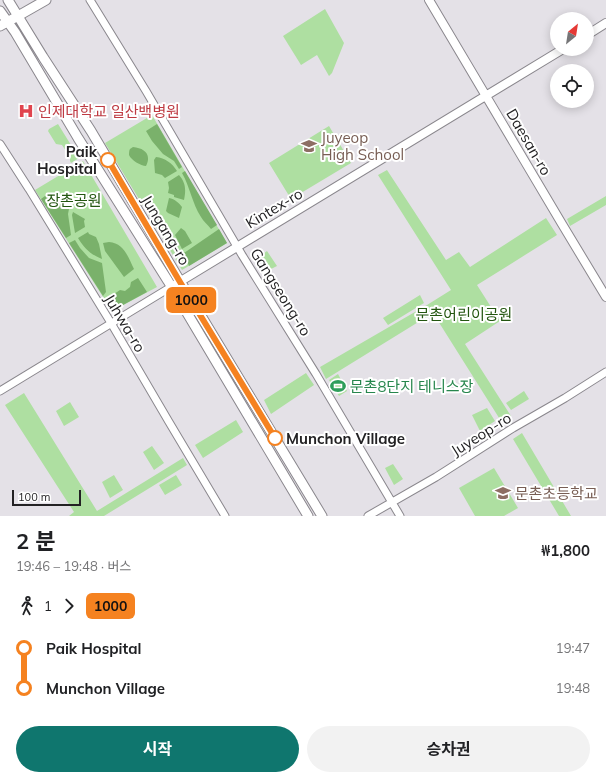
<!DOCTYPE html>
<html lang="ko">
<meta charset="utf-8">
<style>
:root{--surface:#fff;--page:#f2f2f2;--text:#202124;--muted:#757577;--accent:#0f766e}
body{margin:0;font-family:Mulish,"Noto Sans KR",sans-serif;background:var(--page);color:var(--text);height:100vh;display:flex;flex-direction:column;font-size:15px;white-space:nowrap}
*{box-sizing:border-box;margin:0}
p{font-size:13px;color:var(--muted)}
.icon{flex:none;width:22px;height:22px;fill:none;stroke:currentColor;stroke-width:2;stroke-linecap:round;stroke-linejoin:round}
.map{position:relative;height:516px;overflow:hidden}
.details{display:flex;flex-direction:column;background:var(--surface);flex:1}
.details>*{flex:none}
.badge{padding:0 8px;border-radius:6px;font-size:14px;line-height:26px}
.needle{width:26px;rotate:30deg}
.buttons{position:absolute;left:550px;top:12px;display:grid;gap:8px}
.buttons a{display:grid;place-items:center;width:44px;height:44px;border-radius:50%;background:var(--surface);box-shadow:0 2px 10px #0003;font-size:20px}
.scale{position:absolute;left:12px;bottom:10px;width:69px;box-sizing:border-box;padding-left:4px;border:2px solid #232224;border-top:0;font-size:11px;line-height:14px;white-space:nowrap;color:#232224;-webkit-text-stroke:3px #fff;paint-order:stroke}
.map>.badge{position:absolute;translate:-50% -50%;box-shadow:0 0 0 2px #fff}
.legs{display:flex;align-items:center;gap:6px;height:44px;padding:0 16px;font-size:13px}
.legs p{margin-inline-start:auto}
.overview{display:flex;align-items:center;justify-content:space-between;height:68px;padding:0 16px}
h1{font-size:22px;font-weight:700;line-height:30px}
.primary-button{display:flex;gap:8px;margin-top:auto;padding:8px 16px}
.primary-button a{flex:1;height:46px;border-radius:24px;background:var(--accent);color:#fff;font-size:16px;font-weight:700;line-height:46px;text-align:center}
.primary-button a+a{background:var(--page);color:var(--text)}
ul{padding:0 16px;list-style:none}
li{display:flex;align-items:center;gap:14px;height:40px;font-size:15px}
li i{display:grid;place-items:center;width:6px;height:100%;margin:0 5px;background:currentColor}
li i::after{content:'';width:10px;height:10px;margin:-5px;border:3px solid;border-radius:50%;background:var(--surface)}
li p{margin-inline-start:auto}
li:first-child i{background:linear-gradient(#0000 50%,currentColor 0)}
li:last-child i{background:linear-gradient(currentColor 50%,#0000 0)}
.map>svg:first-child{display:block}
.green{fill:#aedfa1}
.forest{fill:#7ab16b}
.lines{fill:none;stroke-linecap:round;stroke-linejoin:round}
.tertiary-casing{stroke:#8a878d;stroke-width:9}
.secondary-casing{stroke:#8a878d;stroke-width:10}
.primary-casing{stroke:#8a878d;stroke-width:11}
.tertiary{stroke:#fff;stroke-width:7}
.secondary{stroke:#fff;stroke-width:8}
.primary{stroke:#fff;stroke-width:9}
.line-1-casing{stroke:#fff;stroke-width:9}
.line-1{stroke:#f58220;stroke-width:6}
.stop-1-dot{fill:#fff;stroke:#f58220;stroke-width:2}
.labels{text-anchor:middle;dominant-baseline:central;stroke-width:4;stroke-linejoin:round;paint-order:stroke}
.health-label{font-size:15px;fill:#be3a42;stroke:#fff;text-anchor:start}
.education-label{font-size:15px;fill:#785e54;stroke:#fff;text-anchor:start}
.street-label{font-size:15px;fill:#232224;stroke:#fff}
.stop-label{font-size:15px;font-weight:bold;fill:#232224;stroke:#fff;text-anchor:end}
.park-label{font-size:15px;fill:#235610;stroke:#fff}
.leisure-label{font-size:15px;fill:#27864d;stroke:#fff;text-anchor:start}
</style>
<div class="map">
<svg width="606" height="516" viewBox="0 0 606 516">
<rect width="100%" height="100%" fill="#e4e1e7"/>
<path class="green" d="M325,9l19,34 -12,30 -3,3 -12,-21 -16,10 -18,-29z
M152,115l75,128 -45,27 -77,-127z
M58,124l21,34 -8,5 -1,-2v-4l-8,-12 -6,-1 -8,-13 1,-2z
M329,126l22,37 -60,36 -22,-36z
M83,161l74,126 -45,24 -77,-121z
M387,170l59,90 13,-8 11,15 76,-49 11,17 -80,50 23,36 -35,23 46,72 -10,5 -68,-108 -107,66 -6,-12 107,-62 24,-15 -73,-115z
M606,196v9l-36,21 -3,-7z
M267,251l10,15 -10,5 -8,-14z
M420,295l4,8 -36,22 -5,-7z
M306,373l8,12 -43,29 -7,-14z
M338,374l9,17 -8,5 -10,-16z
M524,391l5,8 -18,11 -5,-7z
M24,393l73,118 86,-53 4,7 -83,51h-35l5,-4 -69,-107z
M70,402l9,15 -15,9 -8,-15z
M487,408l8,13 -15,10 -8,-16z
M236,420l7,12 -40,26 -8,-13z
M522,433l49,83h-12l-46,-77z
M152,446l12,17 -10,7 -11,-18z
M393,464l10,15 -9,6 -9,-17z
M494,468l24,40 -14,8h-29l-16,-28z
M114,475l9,15 -13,8 -8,-16z
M176,475l6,10 -17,10 -6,-10z"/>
<path class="forest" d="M157,124l25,43 -3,2 -5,-8 -11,-7 -11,-13 -6,-10z
M133,147c11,1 19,7 13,19 -5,0 -15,-6 -17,-11 0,-1 0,-5 1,-6z
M156,157c9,1 16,6 21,14l-12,7 -3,-3 -7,-2 -1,-13z
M185,171l32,54 -6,4c-3,-4 -8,-8 -10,-12 -9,-14 -11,-30 -19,-44z
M179,175c7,8 7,15 5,25l-10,-3v-2l-6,-2 1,-5 -1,-6z
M45,196l24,13 -1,5 3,21 -5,3 -25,-39z
M169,198c6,1 10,5 13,9l-3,11 -11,-5 -2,-2z
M73,212l12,7 -1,2 1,6 -10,6 -3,-18z
M181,228l4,3 7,12 -10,6 -7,-14z
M219,229l8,14 -38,23 -5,-13z
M88,232l1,2 7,3 3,7 3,15c-12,-5 -17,-10 -24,-21z
M75,240l5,8 9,10 13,5 4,29 -3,4 -34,-53z
M109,242c15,1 19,15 25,27l-10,8 -19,-26 -2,-8z
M138,278l9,14 -35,19 -6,-9 5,-6 9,-6 5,1 5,-4 1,-5z"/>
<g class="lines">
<defs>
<path id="tertiary" d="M90,0l56,91 96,164 74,119 84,142
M0,144l29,45 82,134 58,99 56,94
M0,391l171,-104
M368,516l68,-39 77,-49 52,-30 41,-26"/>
<path id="secondary" d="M429,0l133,224 44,73
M587,35l19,-12
M176,284l387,-235"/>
<path id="primary" d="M8,0l35,57 48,74 86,145 145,240
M0,11l15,21 63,106 90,143 140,235
M0,26l18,-10 28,-16"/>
</defs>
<use href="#tertiary" class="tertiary-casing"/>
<use href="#secondary" class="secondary-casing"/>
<use href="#primary" class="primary-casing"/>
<use href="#tertiary" class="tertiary"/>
<use href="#secondary" class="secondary"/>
<use href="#primary" class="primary"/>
</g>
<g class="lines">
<defs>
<path id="line-1" d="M108,160l72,122 95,156"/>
</defs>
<use href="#line-1" class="line-1-casing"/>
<use href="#line-1" class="line-1"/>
</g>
<defs>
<symbol id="hospital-bare" viewBox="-9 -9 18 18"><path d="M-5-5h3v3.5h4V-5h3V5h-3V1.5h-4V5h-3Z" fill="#e0444e" stroke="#fff" stroke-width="2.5" paint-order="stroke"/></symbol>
<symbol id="school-bare" viewBox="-9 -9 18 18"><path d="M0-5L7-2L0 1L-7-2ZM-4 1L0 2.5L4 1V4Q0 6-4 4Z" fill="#8d6e63" stroke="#fff" stroke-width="2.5" paint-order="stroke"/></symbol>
<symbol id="stadium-bare" viewBox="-9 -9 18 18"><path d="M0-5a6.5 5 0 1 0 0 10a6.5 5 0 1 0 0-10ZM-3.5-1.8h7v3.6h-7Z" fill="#2e9e5b" stroke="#fff" stroke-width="2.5" paint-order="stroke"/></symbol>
</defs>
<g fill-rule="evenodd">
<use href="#hospital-bare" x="15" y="100" width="22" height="22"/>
<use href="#school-bare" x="298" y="135" width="22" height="22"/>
<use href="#stadium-bare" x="327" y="375" width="22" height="22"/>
<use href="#school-bare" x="492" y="482" width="22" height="22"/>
</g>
<g class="stop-1-dot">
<circle cx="108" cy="160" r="7"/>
<circle cx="275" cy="438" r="7"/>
</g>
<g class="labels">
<g class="health-label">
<text x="38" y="111">인제대학교 일산백병원</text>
</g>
<g class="education-label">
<text x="321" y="137">Juyeop<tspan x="321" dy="17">High School</tspan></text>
<text x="515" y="493">문촌초등학교</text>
</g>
<g class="street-label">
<text transform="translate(529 142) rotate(60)">Daesan-ro</text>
<text transform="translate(274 208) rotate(-31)">Kintex-ro</text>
<text transform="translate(166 230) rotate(59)">Jungang-ro</text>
<text transform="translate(281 292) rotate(58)">Gangseong-ro</text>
<text transform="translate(125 323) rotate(59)">Juhwa-ro</text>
<text transform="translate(481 434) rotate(-32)">Juyeop-ro</text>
</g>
<g class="stop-label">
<text x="97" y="151">Paik<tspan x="97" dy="17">Hospital</tspan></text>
<text x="286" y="438" text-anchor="start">Munchon Village</text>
</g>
<g class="park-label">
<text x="74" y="200">장촌공원</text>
<text x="464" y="314">문촌어린이공원</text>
</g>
<g class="leisure-label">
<text x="350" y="386">문촌8단지 테니스장</text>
</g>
</g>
</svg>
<div class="buttons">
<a><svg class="needle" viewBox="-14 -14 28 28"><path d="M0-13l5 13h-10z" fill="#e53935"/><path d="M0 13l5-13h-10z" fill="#757577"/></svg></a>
<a><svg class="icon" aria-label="locate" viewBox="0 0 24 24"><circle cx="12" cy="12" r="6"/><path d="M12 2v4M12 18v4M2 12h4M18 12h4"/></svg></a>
</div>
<div class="scale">100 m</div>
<b class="badge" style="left:191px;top:300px;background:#f58220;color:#111">1000</b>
</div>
<section class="details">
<div class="overview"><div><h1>2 분</h1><p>19:46 – 19:48 · 버스</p></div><b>₩1,800</b></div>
<div class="legs"><svg class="icon" aria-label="walk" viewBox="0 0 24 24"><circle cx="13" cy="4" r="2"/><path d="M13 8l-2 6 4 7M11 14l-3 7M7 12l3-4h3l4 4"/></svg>1<svg class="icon" aria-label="forward" viewBox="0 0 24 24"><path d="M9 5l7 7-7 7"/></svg><b class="badge" style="background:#f58220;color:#111">1000</b></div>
<ul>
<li><i style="color:#f58220"></i><b>Paik Hospital</b><p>19:47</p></li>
<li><i style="color:#f58220"></i><b>Munchon Village</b><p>19:48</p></li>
</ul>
<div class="primary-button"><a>시작</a><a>승차권</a></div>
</section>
